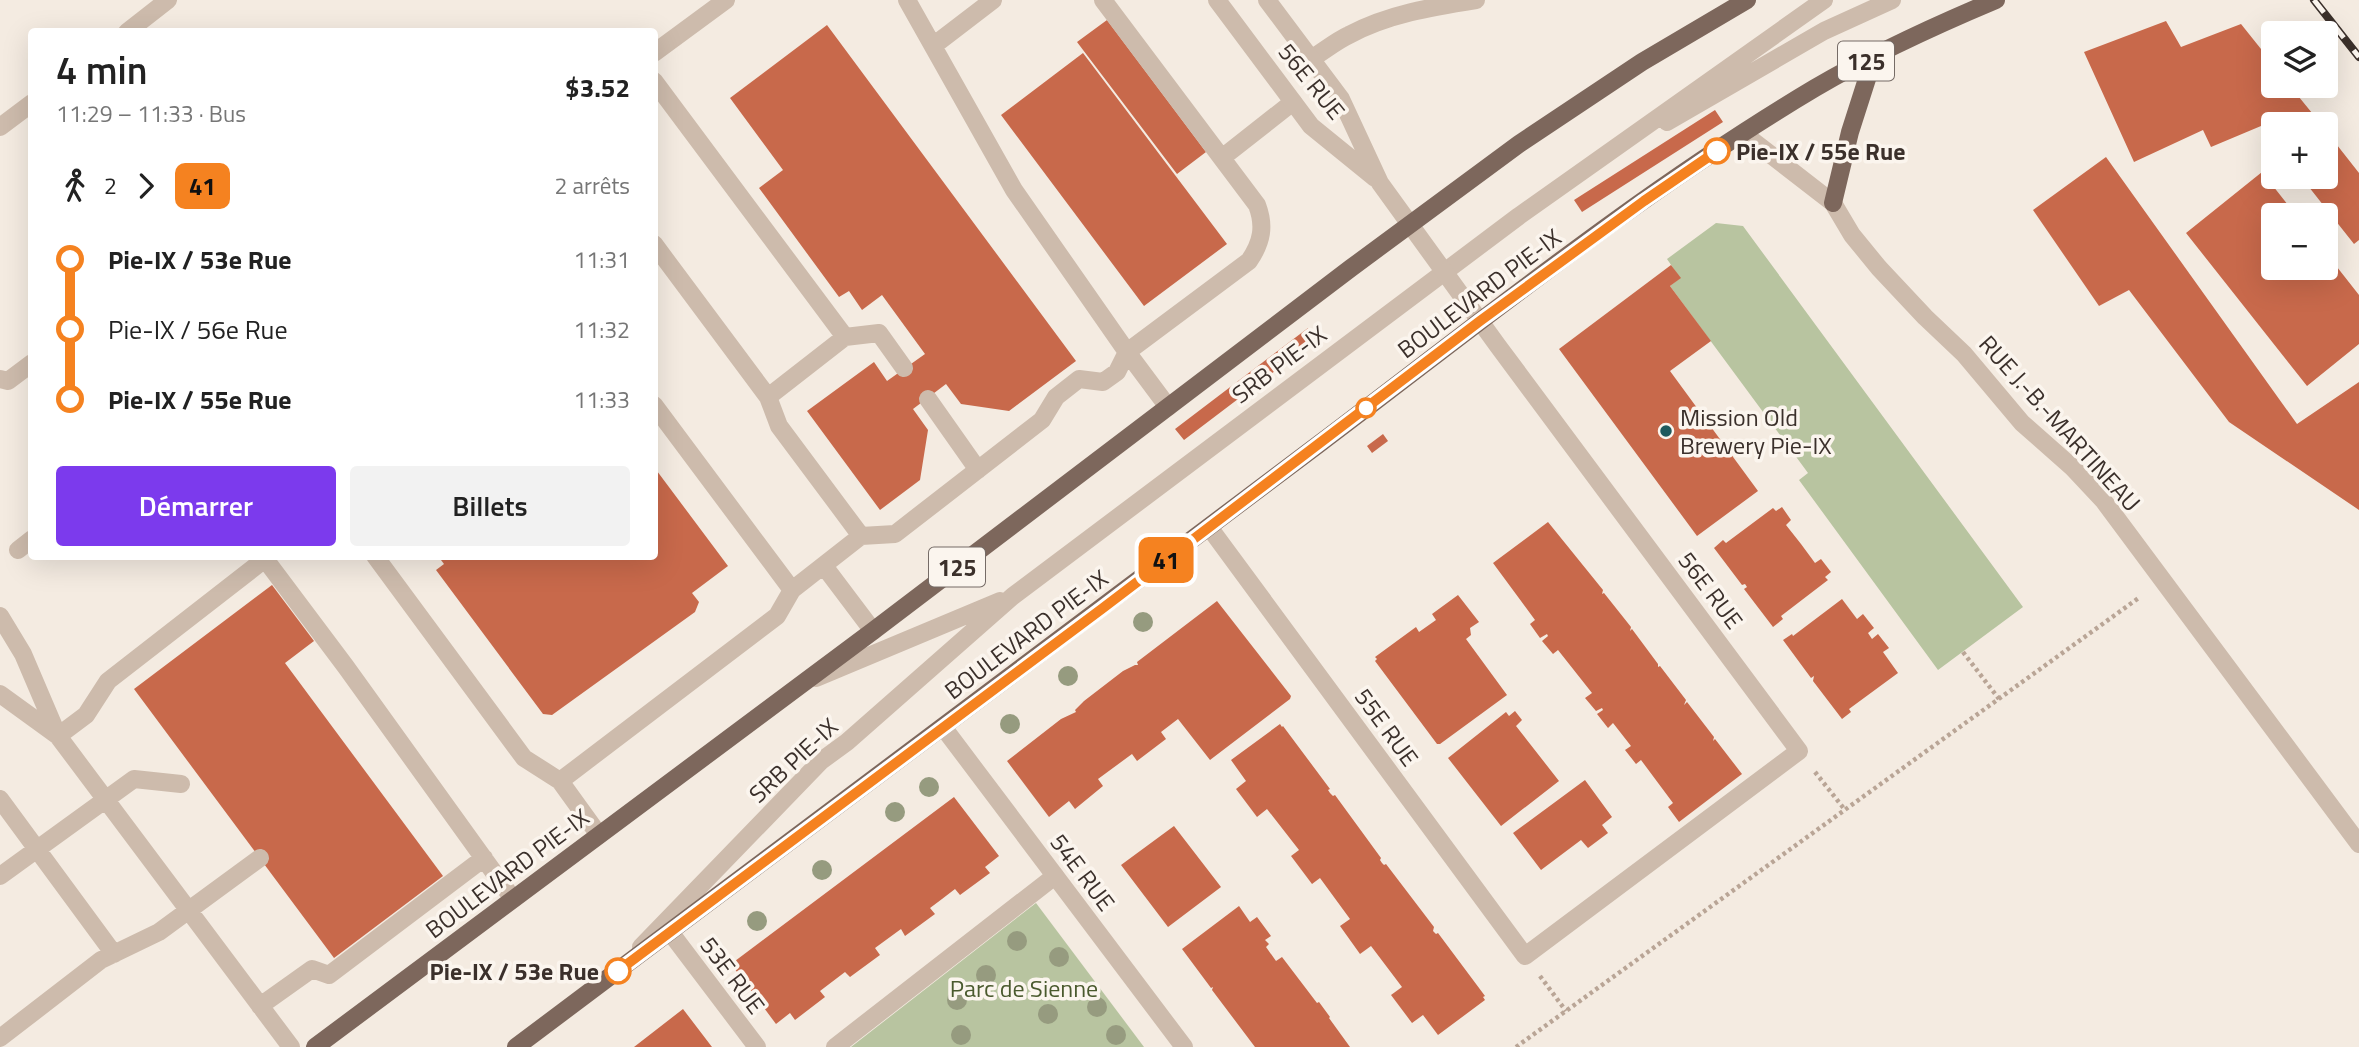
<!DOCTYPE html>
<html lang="fr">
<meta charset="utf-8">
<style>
:root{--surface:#fff;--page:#f2f2f2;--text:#222;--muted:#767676;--accent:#7c3aed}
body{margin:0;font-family:"Titillium Web",sans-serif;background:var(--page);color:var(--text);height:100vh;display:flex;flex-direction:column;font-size:26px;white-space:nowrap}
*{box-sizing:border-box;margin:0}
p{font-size:23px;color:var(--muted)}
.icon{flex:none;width:38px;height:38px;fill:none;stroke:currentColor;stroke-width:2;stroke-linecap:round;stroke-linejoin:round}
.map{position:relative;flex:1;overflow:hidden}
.details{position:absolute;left:28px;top:28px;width:630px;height:532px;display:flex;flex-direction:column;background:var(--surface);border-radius:7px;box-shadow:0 7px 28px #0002}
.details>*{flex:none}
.badge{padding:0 14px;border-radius:10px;font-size:24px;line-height:46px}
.tools{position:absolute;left:2261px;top:21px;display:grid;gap:14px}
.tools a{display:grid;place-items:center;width:77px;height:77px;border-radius:7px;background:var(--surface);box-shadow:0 7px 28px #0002;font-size:35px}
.map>.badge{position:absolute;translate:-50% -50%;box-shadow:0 0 0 4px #fff}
.legs{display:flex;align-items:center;gap:10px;height:77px;padding:0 28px;font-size:23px}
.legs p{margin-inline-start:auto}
.summary{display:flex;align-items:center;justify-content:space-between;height:119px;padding:0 28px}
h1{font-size:38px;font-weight:600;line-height:52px}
.button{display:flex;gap:14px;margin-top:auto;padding:14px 28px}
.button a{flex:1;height:80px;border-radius:7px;background:var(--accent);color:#fff;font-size:28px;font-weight:600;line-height:80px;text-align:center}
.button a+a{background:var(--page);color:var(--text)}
ul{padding:0 28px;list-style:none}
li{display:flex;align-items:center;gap:24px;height:70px;font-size:26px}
li i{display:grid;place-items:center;width:10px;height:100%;margin:0 9px;background:currentColor}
li i::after{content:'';width:18px;height:18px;margin:-9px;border:5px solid;border-radius:50%;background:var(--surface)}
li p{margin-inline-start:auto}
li:first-child i{background:linear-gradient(#0000 50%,currentColor 0)}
li:last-child i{background:linear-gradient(currentColor 50%,#0000 0)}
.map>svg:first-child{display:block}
.green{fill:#b8c4a0}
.building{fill:#c8694b}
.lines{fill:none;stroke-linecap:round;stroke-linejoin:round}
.path{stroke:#b9a596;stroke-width:4.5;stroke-dasharray:3.5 3.5;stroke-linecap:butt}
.lane{stroke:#cdbbac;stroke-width:18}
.street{stroke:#cdbbac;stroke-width:18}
.primary{stroke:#7d675c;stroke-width:18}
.rail-casing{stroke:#3b302b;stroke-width:8}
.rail{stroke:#fbf5ee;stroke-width:5;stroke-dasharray:16;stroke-linecap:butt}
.tree{fill:#969b7f}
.line-1-casing{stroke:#fff;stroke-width:16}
.line-1{stroke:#f58220;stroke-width:10}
.stop-1-dot{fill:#fff;stroke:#f58220;stroke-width:3.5}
.poi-dot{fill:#1f5a5e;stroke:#fbf5ee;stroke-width:2.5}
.labels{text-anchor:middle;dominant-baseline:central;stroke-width:7;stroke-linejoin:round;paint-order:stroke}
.shield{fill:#fbf5ee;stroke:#756b66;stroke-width:2}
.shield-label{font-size:23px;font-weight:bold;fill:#3b302b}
.street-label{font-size:24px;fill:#3b302b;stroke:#fbf5ee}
.stop-label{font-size:24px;font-weight:bold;fill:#3b302b;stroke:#fbf5ee;text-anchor:start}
.poi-label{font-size:24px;fill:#3b302b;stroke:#fbf5ee;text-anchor:start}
.park-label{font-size:24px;fill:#4a5a2e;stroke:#fbf5ee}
</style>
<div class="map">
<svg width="2359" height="1047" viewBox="0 0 2359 1047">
<rect width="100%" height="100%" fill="#f4ebe1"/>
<path class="green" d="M1716,223l27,3 280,381 -85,63 -139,-190 9,-7 -138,-187 10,-8 -13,-19z
M1036,903l108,144h-293z"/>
<path class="building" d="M1107,20l99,132 -29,22 -100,-132z
M2166,21l15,26 60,-23 32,40v22h17l31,38h-48v18l-12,-16 -50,21 -8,-17 -69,32 -50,-110z
M827,25l249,336 -67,50 -48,-7 -15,-20 -33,25 15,21 -8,50 -40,30 -73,-99 67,-49 13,19 38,-27 -43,-59 -20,15 -13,-19 -10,6 -80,-109 24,-18 -53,-72z
M1083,53l144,191 -83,62 -143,-191z
M1715,110l8,12 -141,90 -8,-12z
M2326,131l33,42v67l-5,4 -53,-67h25z
M2106,157l191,267 62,-42v128l-130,-88 -100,-132 -30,16 -66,-96z
M2262,172l34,43h-23v53h53v-15l33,42v49l-52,42 -121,-153z
M1671,265l10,13 -11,8 41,55 -41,30 88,120 -61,45 -138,-187z
M1308,328l9,11 -133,101 -9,-11z
M1383,434l5,7 -16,12 -5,-7z
M654,467l74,99 -36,27 7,9 -4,10 -143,103 -9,-1 -107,-144 8,-6 -6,-8h216z
M1782,507l9,13 -5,5 15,19 14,19 6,-4 10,13 -6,5 3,3 -47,36 2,3 -10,8 -29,-38 3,-2 -2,-3 -3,1 -28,-37 9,-8 3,3 47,-35 3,3z
M1548,522l55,68 -1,4 2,-1 27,34 -1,4 2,-2 26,35v3l2,-1 26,34 -2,5 3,-3 27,35 -1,4 2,-2 27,35 -63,48 -11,-15 5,-4 -32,-43 -5,4 -11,-14 6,-4 -18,-23 -5,5 -11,-14 6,-4 -1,-2 -6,3 -11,-13 7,-5 -34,-43 -5,4 -11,-13 6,-5 -1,-2 -7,4 -10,-14 5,-4 -42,-57z
M272,585l42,56 -29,22 158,213 -109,82 -200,-269z
M1458,595l21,27 -9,6 1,7 -5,4 41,56 -67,49h-3l-62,-83 2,-2 -2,-2 41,-30 3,5 17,-12 -4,-6z
M1842,599l15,20 6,-5 11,14 -6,5 4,6 6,-5 11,14 -6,4 15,21 -49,36 2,3 -9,7 -29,-38 1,-5 -3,2 -28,-38 9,-6 1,2z
M1217,601l74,95 -1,3 -80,61 -32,-41 -17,13 5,7 -29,22 -5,-7 -34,25 5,7 -28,23 -6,-8 -20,16 -42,-56 54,-42 15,-7 -1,-2 9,-9 39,-30 12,-6h3l-1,-3z
M1515,711l7,9 -6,6 43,55 -58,45 -53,-68 58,-46 3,4z
M1280,724l2,3 1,-1 47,63 -2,1 2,3 3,3 2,-1 46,63 -1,2 2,3 2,2 2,-1 48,63 -1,4 3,3 2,-1 47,63 -2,1 2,3 -47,35 -15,-20 -11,8 -21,-28 11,-8 -31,-41 -11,8 -20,-28 10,-7 -30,-41 -8,6 -21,-28 8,-6 -32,-41 -10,8 -21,-28 10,-8 -15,-21z
M1585,780l27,37 -10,8 6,8 -20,15 -7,-8 -40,30 -28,-37z
M954,797l45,59 -14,11 5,6 -30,22 -5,-6 -13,10 -12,9 5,6 -30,22 -4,-7 -26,19 5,7 -30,22 -5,-5 -25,19 5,6 -30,23 -5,-7 -14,11 -45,-60z
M1174,826l47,61 -53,40 -47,-62z
M1239,906l11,16 7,-5 14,19 -6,4 4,4 -3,3 10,14 6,-4 35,46 2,-1 11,15 -1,1 21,29h-95l-43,-57 1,-3 -2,1 -29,-39z
M683,1009l29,38h-78z"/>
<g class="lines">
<path class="path" d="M1963,652l36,47
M1815,772l30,38
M1540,976l26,35
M1516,1047l624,-450"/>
<path class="lane" d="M1103,0l154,205c8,21 5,37 -8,56l-122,91 41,55
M127,32l41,-32
M933,46l60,-46
M654,53l72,-53
M1311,59c13,-8 25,-18 38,-24 39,-21 83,-28 127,-35
M654,81l191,256 34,-4 25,35
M1667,122l157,-91 68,-31
M0,127l32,-24
M1223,157l70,-55
M654,244l114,153 77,-60
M0,379l8,2 24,-18
M768,397l11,29 82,110
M928,399l50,71
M654,405l138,185
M18,550l14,-11
M375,556l149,202 36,23
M824,566l49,65
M0,616l23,38 35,82 233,311
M816,678l184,-77
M0,694l58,42
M58,736l28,-21 22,-34 157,-122 81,108 167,232
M0,799l114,155
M599,835l-39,-54 217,-165 15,-26 69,-54 34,-2 147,-114 14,-23 23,-18 24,3 14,-10 10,-20 -113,-162 -107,-190
M0,876l134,-97 47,5
M641,947l180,-186 26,-19 166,-146 506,-380 305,-216
M260,1006l52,-37 17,6 155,-117
M0,1038l101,-78 58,-28 101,-74
M835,1047l220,-171"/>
<path class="street" d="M1217,0l94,126 64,52
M1744,134l89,69 19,32 27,33 46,49 39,37 58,69 51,45 30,32 256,344
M1209,527l316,429 274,-205 -301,-405 -118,-163 -39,-84 -74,-99
M943,727l241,320
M670,932l87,115"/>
<path class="primary" d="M1833,203l17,-71 24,-75
M315,1047l558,-416 478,-363 168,-124 123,-82 105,-62
M516,1047c269,-200 536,-402 803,-603 162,-122 321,-252 496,-356 58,-34 119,-62 181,-88"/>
<defs>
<path id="rail" d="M2314,0l45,57"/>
</defs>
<use href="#rail" class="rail-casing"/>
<use href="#rail" class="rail"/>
</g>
<g class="tree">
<circle cx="1143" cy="622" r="10"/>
<circle cx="1068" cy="676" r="10"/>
<circle cx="1010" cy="724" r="10"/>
<circle cx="929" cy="787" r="10"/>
<circle cx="895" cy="812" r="10"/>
<circle cx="822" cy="870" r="10"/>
<circle cx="757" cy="921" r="10"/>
<circle cx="1017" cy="941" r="10"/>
<circle cx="1059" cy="957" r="10"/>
<circle cx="986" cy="975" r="10"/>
<circle cx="957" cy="1000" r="10"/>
<circle cx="1097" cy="1007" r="10"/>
<circle cx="1048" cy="1014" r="10"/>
<circle cx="961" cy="1035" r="10"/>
<circle cx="1116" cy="1035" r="10"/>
</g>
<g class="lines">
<defs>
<path id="line-1" d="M618,971l485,-363 377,-287 164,-120 73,-50"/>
</defs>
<use href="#line-1" class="line-1-casing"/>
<use href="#line-1" class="line-1"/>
</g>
<g class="stop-1-dot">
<circle cx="1717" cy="151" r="12"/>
<circle cx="1366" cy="408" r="9"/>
<circle cx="618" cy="971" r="12"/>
</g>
<circle class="poi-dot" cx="1666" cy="431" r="7"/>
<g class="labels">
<g class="shield">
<rect x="1838" y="41.5" width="56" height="39" rx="5"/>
<rect x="929" y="547.5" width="56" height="39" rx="5"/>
</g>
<g class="shield-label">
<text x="1866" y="61">125</text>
<text x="957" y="567">125</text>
</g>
<g class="street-label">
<text transform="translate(1312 81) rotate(51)">56E RUE</text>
<text transform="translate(1479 293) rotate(-37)">BOULEVARD PIE-IX</text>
<text transform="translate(1279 364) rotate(-37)">SRB PIE-IX</text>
<text transform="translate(2060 423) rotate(48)">RUE J.-B.-MARTINEAU</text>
<text transform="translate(1711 590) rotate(53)">56E RUE</text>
<text transform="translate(1026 634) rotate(-37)">BOULEVARD PIE-IX</text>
<text transform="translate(1387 727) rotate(54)">55E RUE</text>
<text transform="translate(793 760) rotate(-43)">SRB PIE-IX</text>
<text transform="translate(1083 872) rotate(53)">54E RUE</text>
<text transform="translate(507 873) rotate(-37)">BOULEVARD PIE-IX</text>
<text transform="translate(733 975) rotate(53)">53E RUE</text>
</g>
<g class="stop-label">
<text x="1736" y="151">Pie-IX / 55e Rue</text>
<text x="599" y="971" text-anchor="end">Pie-IX / 53e Rue</text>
</g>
<g class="poi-label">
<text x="1680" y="417">Mission Old<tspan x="1680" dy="28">Brewery Pie-IX</tspan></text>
</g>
<g class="park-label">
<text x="1024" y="988">Parc de Sienne</text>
</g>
</g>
</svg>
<div class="tools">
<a><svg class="icon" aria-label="layers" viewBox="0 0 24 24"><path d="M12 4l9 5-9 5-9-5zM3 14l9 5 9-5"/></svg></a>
<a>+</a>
<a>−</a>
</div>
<b class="badge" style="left:1166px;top:560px;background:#f58220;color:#111">41</b>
<section class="details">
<div class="summary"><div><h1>4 min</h1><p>11:29 – 11:33 · Bus</p></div><b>$3.52</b></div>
<div class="legs"><svg class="icon" aria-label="walk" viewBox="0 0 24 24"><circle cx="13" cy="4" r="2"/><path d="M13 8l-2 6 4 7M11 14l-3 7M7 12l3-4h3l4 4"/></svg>2<svg class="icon" aria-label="forward" viewBox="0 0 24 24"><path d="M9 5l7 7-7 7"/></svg><b class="badge" style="background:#f58220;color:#111">41</b><p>2 arrêts</p></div>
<ul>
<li><i style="color:#f58220"></i><b>Pie-IX / 53e Rue</b><p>11:31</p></li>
<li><i style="color:#f58220"></i><span>Pie-IX / 56e Rue</span><p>11:32</p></li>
<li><i style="color:#f58220"></i><b>Pie-IX / 55e Rue</b><p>11:33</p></li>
</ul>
<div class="button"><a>Démarrer</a><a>Billets</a></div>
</section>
</div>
